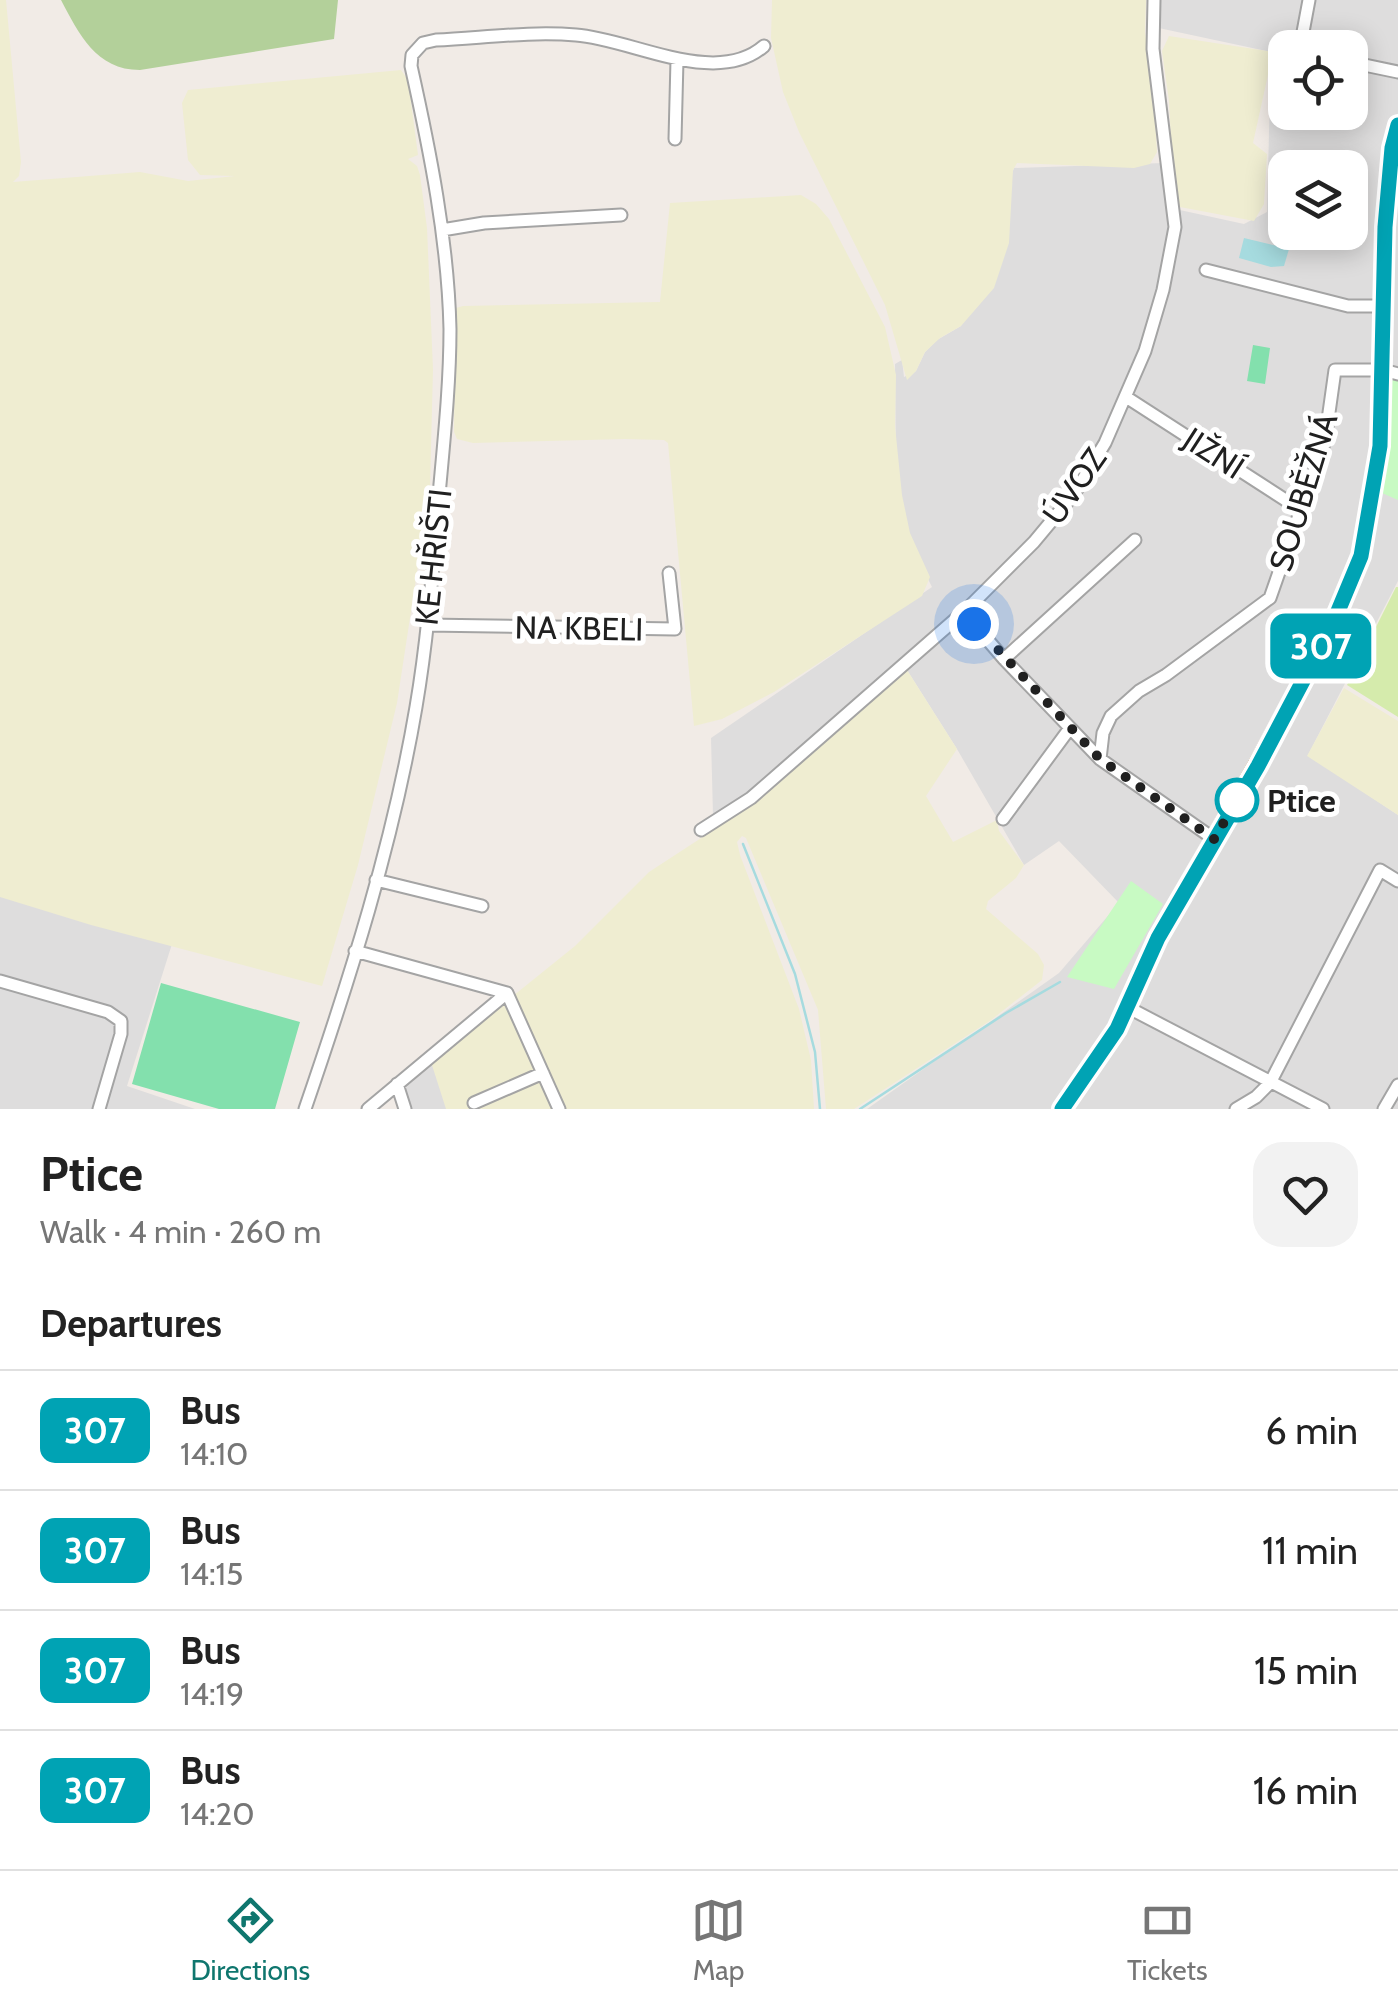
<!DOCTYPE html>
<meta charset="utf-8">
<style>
:root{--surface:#fff;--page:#f2f2f2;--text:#222;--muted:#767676;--line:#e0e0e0;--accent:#0f766e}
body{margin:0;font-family:Cabin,sans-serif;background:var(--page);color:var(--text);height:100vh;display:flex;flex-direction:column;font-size:38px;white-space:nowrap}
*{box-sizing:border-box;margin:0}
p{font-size:32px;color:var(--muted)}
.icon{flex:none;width:55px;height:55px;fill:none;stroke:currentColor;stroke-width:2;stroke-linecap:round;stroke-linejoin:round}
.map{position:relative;height:1109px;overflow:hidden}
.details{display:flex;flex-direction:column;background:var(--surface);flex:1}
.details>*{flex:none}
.badge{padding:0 20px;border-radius:15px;font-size:35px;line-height:65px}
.controls{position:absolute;left:1268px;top:30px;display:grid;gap:20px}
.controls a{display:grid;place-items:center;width:100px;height:100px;border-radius:20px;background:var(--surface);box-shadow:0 5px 25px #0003;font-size:50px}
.you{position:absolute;width:50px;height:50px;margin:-25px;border:8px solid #fff;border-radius:50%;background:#1a73e8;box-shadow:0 0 0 15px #1a73e833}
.map>.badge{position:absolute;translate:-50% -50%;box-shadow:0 0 0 5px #fff}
h2{padding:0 40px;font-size:38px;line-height:90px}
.round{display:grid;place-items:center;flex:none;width:105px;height:105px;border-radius:30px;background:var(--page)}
.overview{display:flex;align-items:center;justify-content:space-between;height:170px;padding:0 40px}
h1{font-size:48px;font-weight:800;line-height:75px}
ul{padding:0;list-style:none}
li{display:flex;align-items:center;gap:30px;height:120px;padding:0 40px;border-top:2px solid var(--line)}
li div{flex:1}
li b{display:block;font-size:38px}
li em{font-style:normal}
li .badge{min-width:110px;font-weight:700;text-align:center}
.menu{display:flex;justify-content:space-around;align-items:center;height:140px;border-top:2px solid var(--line);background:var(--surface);font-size:28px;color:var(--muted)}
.menu a{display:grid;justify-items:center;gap:5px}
.menu .current{color:var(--accent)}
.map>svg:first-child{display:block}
.residential{fill:#dedddd;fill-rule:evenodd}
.farmland{fill:#efedd1}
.grass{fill:#d5ebac}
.forest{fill:#b3d09a}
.park{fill:#c8fac3}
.pitch{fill:#83e0ad}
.water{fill:#a6dbdf}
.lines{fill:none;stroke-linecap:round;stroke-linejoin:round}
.stream{stroke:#a6dbdf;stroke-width:2.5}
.minor-casing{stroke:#a4a4a4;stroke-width:15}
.major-casing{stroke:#9c4f00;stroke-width:19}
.minor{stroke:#fff;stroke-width:11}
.major{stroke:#fdc59e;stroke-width:15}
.line-casing{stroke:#fff;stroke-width:22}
.line{stroke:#00a3b4;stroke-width:15}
.walk{stroke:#202020;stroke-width:10;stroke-dasharray:0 18}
.stop-dot{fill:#fff;stroke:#00a3b4;stroke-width:5}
.labels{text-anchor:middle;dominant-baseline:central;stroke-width:10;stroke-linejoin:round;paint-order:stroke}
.street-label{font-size:32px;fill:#202020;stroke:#fff}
.stop-label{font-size:32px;font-weight:bold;fill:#202020;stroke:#fff;text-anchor:start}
</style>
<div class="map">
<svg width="1398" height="1109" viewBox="0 0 1398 1109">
<rect width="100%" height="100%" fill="#f1ebe6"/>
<path class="residential" d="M1157,0h241v581l-90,174 90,60v294h-531l192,-136 60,-70 -60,-62 -35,24 -67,-116 -50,-79 -156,128 -38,17 -2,-77 221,-151 -28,-55 -8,-64 -1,-104 7,-4 2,17 12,-6 9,-19 12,-12 24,-14 53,-158 150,-5 2,44 78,17 23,-12 4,-160 -117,-25zM1285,48h65v64h-65zM1285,168h65v64h-65z
M0,895l172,49 -45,142 68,23h-195z
M432,1056l18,53h-42l-8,-26z"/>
<path class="farmland" d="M0,0h6l15,162 -2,14 -6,6 127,-10 48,9 47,-5 -35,-1 -12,-15 -6,-57 6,-13 213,-20 7,10 10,75 -10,4 9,7 3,9 7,53 6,141 -3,118 -33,216 -39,162 -36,121 -231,-61 -91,-28z
M772,0h374l-1,32 8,53 4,67 -7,12 -16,4 -117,-5 -4,7 -4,73 -15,45 -33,38 -21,12 -15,14 -9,19 -9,9 -22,-75 -86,-173 -16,-40 -12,-54z
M1169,36l104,16 -20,91 14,11 -3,50 -10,17 -74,-14 -6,-6 -5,-100 -7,-50z
M801,195l15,9 13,15 56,108 11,48 -1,51 7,69 8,38 20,44 -8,19 -148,96 -52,27 -28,7 -26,-283 -4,-3 -39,-1 -152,4 -16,-4 -3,-7 1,-116 1,-8 7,-2 197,-4 10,-99z
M907,670l50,79 -31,47 27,46 44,-22 2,11 25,34 -8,13 -28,23 -2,8 52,45 6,11 -2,15 -51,40 -137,89h-28l-8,-99 -72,-172 -4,-2 -5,6 3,13 59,154 12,51 3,49h-368l-15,-47 144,-116 74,-74 109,-71z
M1344,688l54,33v94l-91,-59z"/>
<path class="grass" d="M1396,587h2v130l-51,-32z"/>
<path class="forest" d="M61,0h277l-4,39 -194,31c-44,0 -61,-36 -79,-70z"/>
<path class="park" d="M1391,379h7v121l-16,-7 8,-58z
M1131,881l32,23 -49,85 -47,-12z"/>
<path class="pitch" d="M1253,345l17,3 -5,36 -18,-3z
M161,983l139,39 -25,87h-56l-87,-25z"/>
<path class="water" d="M1244,238l45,11 -5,17 -13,1 -32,-9z"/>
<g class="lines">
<path class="stream" d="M743,844l52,130 20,78 5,57
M860,1109l146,-96 54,-31"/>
<defs>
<path id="minor" d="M1300,48l9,-48
M1350,62l48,10
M675,139l2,-79
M442,230l42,-7 137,-8
M1206,270l142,36h34
M1126,397l175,113
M966,610l8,14 30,35 96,100 114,80
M427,625l248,4 -6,-56
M1004,659l131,-119
M1100,759l3,-26 8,-17 28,-25 27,-16 104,-77 55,-157 10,-71h48l15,4
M1003,819l67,-91
M701,830l50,-32 215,-188 68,-68 40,-48 31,-51 40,-92 18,-61 12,-63 -22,-178 1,-49
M376,880l106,26
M355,951l152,42
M0,981l108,31 13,9v13l-22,75
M507,993l52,116
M1127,1007l196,102
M397,1084l8,25
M474,1103l69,-30
M305,1109c45,-131 88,-266 111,-402 12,-70 17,-141 23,-212 5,-55 11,-111 11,-166 -2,-88 -20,-178 -39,-263l1,-11 11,-12 13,-3c46,-2 94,-9 140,-5 56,4 140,53 188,11
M368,1109l139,-116
M1236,1109l20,-12 14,-14 110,-213 18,11
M1384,1109l14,-24"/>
<path id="major" d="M1062,1109l55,-80 41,-92 99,-172 74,-137 30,-72 19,-110 5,-219 7,-79 6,-23"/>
</defs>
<use href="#minor" class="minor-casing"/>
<use href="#major" class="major-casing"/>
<use href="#minor" class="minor"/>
<use href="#major" class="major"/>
</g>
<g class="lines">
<defs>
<path id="line" d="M1062,1109l55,-80 41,-91 100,-172 73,-138 30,-72 19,-110 5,-219 7,-79 6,-23"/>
</defs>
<use href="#line" class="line-casing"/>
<use href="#line" class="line"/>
<path class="walk" d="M974,624l126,135 114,80 29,-49 -6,10"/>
</g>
<circle class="stop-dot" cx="1237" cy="800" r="20"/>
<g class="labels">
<g class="street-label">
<text transform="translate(1214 453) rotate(33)">JIŽNÍ</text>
<text transform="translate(1074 486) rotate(-55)">ÚVOZ</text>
<text transform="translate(1303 492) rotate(-73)">SOUBĚŽNÁ</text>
<text transform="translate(433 557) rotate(-84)">KE HŘIŠTI</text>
<text transform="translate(579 628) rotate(1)">NA KBELI</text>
</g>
<g class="stop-label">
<text x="1267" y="800">Ptice</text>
</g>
</g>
</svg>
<div class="controls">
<a><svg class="icon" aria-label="locate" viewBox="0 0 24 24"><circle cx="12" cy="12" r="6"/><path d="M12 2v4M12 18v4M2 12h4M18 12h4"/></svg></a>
<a><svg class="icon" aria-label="layers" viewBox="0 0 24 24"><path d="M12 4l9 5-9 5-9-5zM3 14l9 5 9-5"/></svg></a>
</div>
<div class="you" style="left:974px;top:624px"></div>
<b class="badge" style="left:1321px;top:646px;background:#00a3b4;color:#fff">307</b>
</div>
<section class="details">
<div class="overview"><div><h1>Ptice</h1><p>Walk · 4 min · 260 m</p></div><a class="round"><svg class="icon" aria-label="heart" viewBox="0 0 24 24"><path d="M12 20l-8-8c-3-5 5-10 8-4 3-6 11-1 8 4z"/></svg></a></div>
<h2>Departures</h2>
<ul>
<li><span class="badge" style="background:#00a3b4;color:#fff">307</span><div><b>Bus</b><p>14:10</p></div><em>6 min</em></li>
<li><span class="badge" style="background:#00a3b4;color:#fff">307</span><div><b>Bus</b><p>14:15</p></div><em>11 min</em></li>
<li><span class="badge" style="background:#00a3b4;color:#fff">307</span><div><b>Bus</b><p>14:19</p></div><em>15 min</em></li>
<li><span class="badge" style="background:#00a3b4;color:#fff">307</span><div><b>Bus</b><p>14:20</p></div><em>16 min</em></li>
</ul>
</section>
<nav class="menu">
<a class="current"><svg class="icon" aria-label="directions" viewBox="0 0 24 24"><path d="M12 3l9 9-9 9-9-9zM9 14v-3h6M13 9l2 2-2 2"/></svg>Directions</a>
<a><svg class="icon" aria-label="map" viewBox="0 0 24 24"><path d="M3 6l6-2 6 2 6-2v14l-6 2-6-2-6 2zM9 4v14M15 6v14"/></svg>Map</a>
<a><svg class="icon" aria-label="tickets" viewBox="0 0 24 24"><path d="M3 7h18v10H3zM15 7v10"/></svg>Tickets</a>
</nav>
